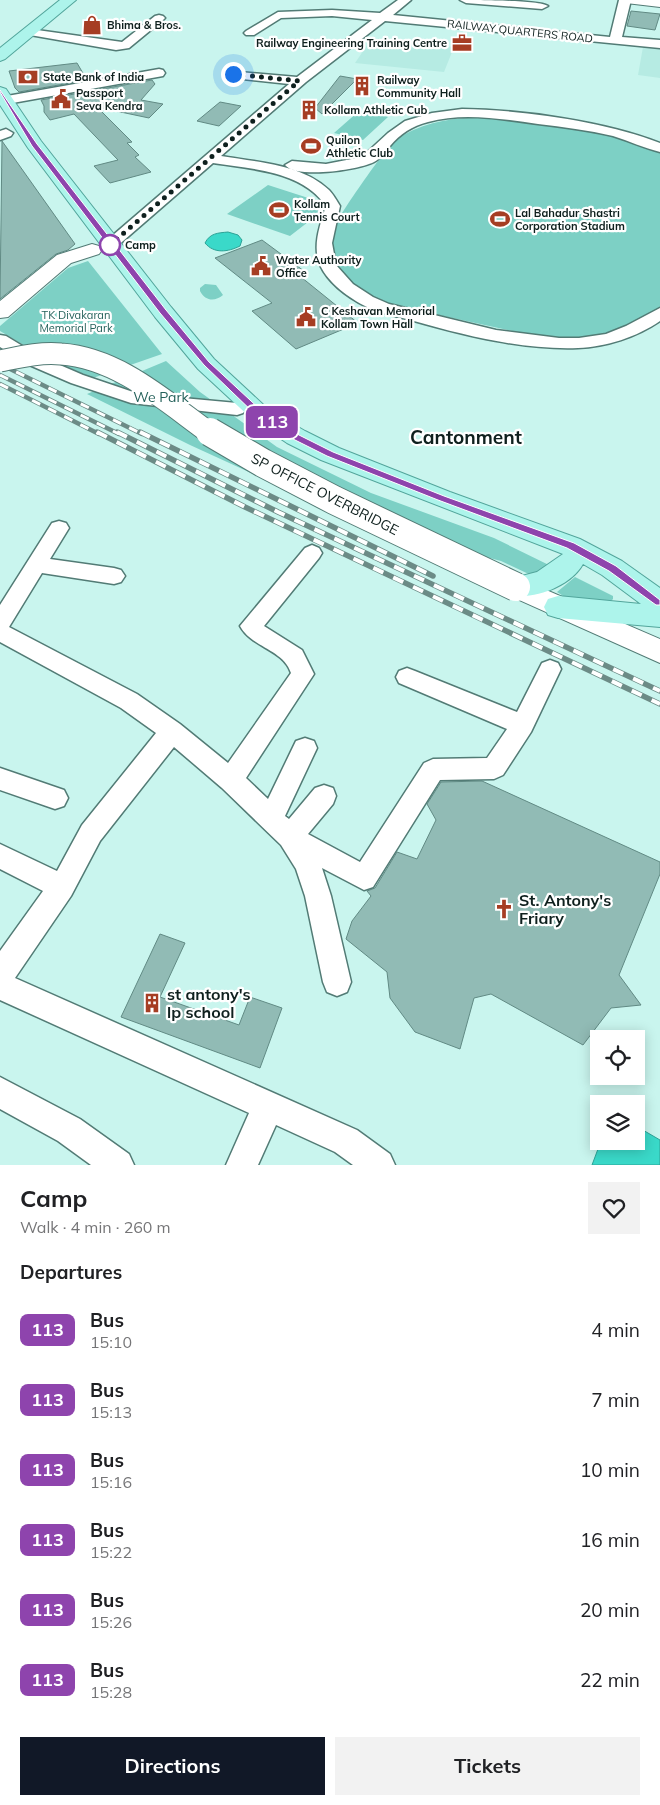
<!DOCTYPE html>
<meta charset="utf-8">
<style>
:root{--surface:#fff;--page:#f2f2f2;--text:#202124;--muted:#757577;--accent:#111827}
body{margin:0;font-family:Mulish,sans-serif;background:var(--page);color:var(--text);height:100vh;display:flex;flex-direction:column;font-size:19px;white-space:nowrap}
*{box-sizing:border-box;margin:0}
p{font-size:16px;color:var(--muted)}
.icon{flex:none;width:28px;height:28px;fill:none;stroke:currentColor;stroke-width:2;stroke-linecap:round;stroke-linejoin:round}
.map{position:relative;height:1165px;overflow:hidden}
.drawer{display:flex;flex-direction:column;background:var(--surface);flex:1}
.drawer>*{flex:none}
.badge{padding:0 10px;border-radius:8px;font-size:18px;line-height:32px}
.tools{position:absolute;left:590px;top:1030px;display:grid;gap:10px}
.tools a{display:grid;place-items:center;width:55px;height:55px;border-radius:0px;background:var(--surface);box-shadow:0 2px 12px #0003;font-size:25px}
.you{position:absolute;width:25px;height:25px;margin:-12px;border:4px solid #fff;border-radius:50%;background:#1a73e8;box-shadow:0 0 0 8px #1a73e833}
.map>.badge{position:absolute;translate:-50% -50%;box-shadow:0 0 0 2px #fff}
h2{padding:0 20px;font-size:19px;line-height:45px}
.round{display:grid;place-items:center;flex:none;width:52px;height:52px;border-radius:0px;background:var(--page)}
.headline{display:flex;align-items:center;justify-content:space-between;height:85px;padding:0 20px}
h1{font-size:24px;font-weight:700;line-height:38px}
.cta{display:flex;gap:10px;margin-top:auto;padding:10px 20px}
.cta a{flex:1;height:58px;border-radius:0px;background:var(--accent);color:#fff;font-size:20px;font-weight:700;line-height:58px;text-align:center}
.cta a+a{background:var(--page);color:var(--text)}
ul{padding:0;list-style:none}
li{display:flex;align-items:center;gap:15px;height:70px;padding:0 20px}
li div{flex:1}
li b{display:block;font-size:19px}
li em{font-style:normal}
li .badge{min-width:55px;font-weight:700;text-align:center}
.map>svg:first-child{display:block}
.built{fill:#b6ebe3}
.green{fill:#7dd0c5}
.water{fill:#3ad9c9;stroke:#2da296}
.building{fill:#91bbb5;stroke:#618a84}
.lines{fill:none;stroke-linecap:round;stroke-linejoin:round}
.street-casing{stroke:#527b75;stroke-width:3}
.secondary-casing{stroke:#527b75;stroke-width:2}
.primary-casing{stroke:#52a59b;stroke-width:2}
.street{fill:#fff;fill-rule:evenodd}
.secondary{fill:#fff;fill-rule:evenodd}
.primary{fill:#adf4eb;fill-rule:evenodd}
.rail-far1-casing{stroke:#6c8b86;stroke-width:4.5}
.rail-casing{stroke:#6c8b86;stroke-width:5.5}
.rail-far1{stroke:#fff;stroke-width:3;stroke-dasharray:9;stroke-linecap:butt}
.rail{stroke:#fff;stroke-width:4;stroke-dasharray:11;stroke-linecap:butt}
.secondary-bridge-far1-casing{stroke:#527b75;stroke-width:23;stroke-linecap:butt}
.secondary-bridge-casing{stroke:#527b75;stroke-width:30;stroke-linecap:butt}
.secondary-bridge-far1{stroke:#fff;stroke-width:21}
.secondary-bridge{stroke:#fff;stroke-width:28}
.line{fill:#8e44ad;stroke:#fff}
.walk{stroke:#0f201e;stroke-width:5;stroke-dasharray:0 9}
.stop-dot{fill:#fff;stroke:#8e44ad;stroke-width:2.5}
.labels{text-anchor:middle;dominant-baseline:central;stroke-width:4.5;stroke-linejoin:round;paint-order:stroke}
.far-poi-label{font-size:11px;font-weight:bold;fill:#0f201e;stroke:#fff;text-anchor:start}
.far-street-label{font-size:11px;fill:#0f201e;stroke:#fff}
.far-stop-label{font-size:11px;font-weight:bold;fill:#0f201e;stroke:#fff;text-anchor:start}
.far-park-label{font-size:11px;fill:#24615a;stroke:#fff}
.park-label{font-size:14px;fill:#24615a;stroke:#fff}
.street-label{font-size:14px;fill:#0f201e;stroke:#fff}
.near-poi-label{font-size:16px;font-weight:bold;fill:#0f201e;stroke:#fff;text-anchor:start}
.district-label{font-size:19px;font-weight:bold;fill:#0f201e;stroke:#fff}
</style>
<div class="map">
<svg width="660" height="1165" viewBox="0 0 660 1165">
<rect width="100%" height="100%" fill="#c9f5ee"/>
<path class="built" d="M372,38l82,9 -10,25 -89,-9z
M643,47l17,2v29l-22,-3z"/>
<path class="green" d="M359,111l29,6 -25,23 -29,-7z
M474,117l30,1 109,18 47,16v157l-15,12 -42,15 -41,2 -31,-3 -143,-31 -31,-12 -27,-31c0,-9 -1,-21 2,-30 2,-9 56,-86 63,-91 24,-16 50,-21 79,-23z
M268,185l62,20 -40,31 -63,-22z
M88,261l74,93 -69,24 -51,-22 -42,-25v-5l68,-58z
M205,284l11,1 7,10c-8,7 -18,6 -23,-4v-3z
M166,361l34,31 77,55 94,46 123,45 61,30 -20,9 -34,-16 -60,-16 -14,9 -237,-109 -103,-51z
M575,577l38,19v3l-5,5 -43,-7 -8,-5z"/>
<path class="water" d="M228,232l10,3 4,5 -2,6c-12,6 -26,8 -35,-3 5,-10 13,-10 23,-11z
M636,1126l24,14v25h-68l9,-24h35z"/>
<path class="building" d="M631,11l29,3 -5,16 -28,-4z
M77,63l10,17 -68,12 -4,-4 -6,-17z
M340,76l17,3 -35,35 -7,-6z
M152,80l3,4 -14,16 22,4 -14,14 -52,-11 35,35 -5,1 12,12 -4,2 16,15 -41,11 -16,-17 24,-6 -44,-46 -24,6 -6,-8v-6l-3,-6z
M220,102l21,4 -22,20 -22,-5z
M2,141l73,103 -7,6 -12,4 -56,45z
M262,240l46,34 -7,3 57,46 -62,26 -44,-38 20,-8 -57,-45z
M482,781l178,81v12l-41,101 22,30 -30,3 -28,37 -92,-51 -17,4 -14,51 -45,-17 -25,-34 -3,-26 -41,-33 6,-18 19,-25 -4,-5 8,-3 22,-36 20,7 19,-39 -9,-16 14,-22z
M160,934l25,9 -25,54 79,28 11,-28 32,11 -22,60 -139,-51z"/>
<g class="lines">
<defs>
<path id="street" d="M398,0h13l-18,15 217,22 9,-37h12l-9,37 38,3v8l-275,-27 -79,61 -85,74c35,6 81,8 108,34 4,4 8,11 11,16l-8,37 4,22 17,19 20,13 16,7 107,26 63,8h20l27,-4 20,-8 34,-18v13c-23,16 -54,26 -82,27 -55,2 -111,-12 -164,-27 -15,-4 -32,-7 -47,-14 -18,-9 -38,-23 -47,-42 -8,-19 0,-40 6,-59 -24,-35 -74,-37 -113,-43l-98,85h-10l-3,-3 3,-3 184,-158 -56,-6 -4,-1 -2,-3 2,-3 68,6 75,-57 -40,-4 -51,2 -27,17h-8l-2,-2 2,-2 32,-19 54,-2 48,3z
M460,0c16,0 79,0 88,6l-6,3 -76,-6z
M159,15l4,1 2,2 -2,2 -34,28 -13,2 -86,-15 -6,-3 6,-3 92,13 33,-26z
M159,69l4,1 2,3 -2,3 -156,28 -6,-4 6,-4z
M462,109c60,1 142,12 198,34v9c-16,-4 -31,-11 -47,-16 -25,-6 -50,-9 -75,-12 -36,-5 -75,-12 -110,-2 -16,4 -28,12 -38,24 -5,5 -10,13 -16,16 -15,8 -78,17 -89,3l7,-4 34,3 36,-7 26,-24 17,-12 27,-8z
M6,129l7,4 -2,3 -11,4v-9z
M0,335l6,1 33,20 44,19 56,19 98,9 6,2 3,4 -3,4 -6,2 -106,-12 -60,-20 -44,-19 -27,-17z
M59,521l7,2 3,5 -19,31 64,9 7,2 4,6 -4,6 -7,2 -72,-11 -33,54 128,67 43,30 48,39 63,-90c-8,-24 -39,-25 -51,-47l65,-78 7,-3 7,3 3,5 -3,5 -55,68 38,24 12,24 -68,104 22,21 28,-58 9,-3 9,3 3,7 -32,68 4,3 26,-31 9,-3 9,3 3,8 -3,8 -25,30 52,28 64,-99 9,-4 54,-1 20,-29 -108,-46 -3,-6 3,-6 8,-3 8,3 102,41 25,-49 8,-3 8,3 3,6 -30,63 -28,43 -9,4 -54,1 -67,107 -9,3 -42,-22 9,28 20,86 -4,10 -10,4 -10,-4 -4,-10 -18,-86 -9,-27 -15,-24 -59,-57 -48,-41 -74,94 -29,55 -56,82 342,152 33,24 5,11h-42l-18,-13 -59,-27 -18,40h-32l23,-52 -249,-113v-49l43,-60 -43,-22v-25l57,27 25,-46 74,-92 -35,-25 -121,-66v-37l52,-82z
M0,768l64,22 4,8 -4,8 -9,3 -55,-19z
M0,1077l80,42 49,35 5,11h-43l-33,-24 -58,-32z"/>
<path id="secondary" d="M624,0h36v7l-34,-4z
M92,244l7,2 3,4 -3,4 -28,9 -63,54 -8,1v-17l57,-46z
M516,577l144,62v24l-154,-69 -4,-7 4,-7z"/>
<path id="primary" d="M60,0h16l-71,59 -5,2v-13z
M0,87l6,2 35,52 130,166 43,52 55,51 36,21 34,17 111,44 130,47 42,22 38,27v39l-102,-9 -10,-3 -4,-8 4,-8 10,-3 83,8 -39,-29 -19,-11c-13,23 -53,38 -77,30l-4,-7 4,-7 31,-8 26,-18 -242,-94 -34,-17 -34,-23 -55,-51 -43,-52 -127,-169 -28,-43z"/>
</defs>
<use href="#street" class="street-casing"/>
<use href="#secondary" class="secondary-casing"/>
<use href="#primary" class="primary-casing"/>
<use href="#street" class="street"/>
<use href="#secondary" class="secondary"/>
<use href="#primary" class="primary"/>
<defs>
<path id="rail-far1" d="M0,364l142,70
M0,375l119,59
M0,384l99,50"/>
<path id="rail" d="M97,432l148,75 415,197
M117,432l161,80 382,179
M140,432l293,144"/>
</defs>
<use href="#rail-far1" class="rail-far1-casing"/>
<use href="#rail" class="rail-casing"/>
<use href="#rail-far1" class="rail-far1"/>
<use href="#rail" class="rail"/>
<defs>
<path id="secondary-bridge-far1" d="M0,361c20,-4 40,-9 61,-7 58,4 105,48 150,80"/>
<path id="secondary-bridge" d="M210,432l53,31 71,37 182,87"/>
</defs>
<use href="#secondary-bridge-far1" class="secondary-bridge-far1-casing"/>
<use href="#secondary-bridge" class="secondary-bridge-casing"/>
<use href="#secondary-bridge-far1" class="secondary-bridge-far1"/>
<use href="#secondary-bridge" class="secondary-bridge"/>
</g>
<path class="line" d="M0,90l37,54 129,166 43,52 55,51 35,22 34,17 111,44 130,47 42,23 44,34v5h-4l-47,-34 -42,-23 -129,-48 -111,-44 -34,-17 -35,-22 -54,-52 -44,-52 -128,-167 -32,-54z"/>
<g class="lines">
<path class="walk" d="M110,245l189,-164 -66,-7"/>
</g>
<defs>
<symbol id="shop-bare" viewBox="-9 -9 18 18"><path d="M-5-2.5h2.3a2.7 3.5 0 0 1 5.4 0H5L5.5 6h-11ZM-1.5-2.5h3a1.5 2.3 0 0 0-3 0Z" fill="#a63d23" stroke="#fff" stroke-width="2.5" paint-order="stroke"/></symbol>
<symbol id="office-bare" viewBox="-9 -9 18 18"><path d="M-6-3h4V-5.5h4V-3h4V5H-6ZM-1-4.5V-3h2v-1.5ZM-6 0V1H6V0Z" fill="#a63d23" stroke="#fff" stroke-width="2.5" paint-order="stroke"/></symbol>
<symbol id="bank-bare" viewBox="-9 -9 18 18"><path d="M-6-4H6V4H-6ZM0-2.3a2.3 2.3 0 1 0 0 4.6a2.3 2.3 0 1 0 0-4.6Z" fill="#a63d23" stroke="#fff" stroke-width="2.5" paint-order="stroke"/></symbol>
<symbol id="building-bare" viewBox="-9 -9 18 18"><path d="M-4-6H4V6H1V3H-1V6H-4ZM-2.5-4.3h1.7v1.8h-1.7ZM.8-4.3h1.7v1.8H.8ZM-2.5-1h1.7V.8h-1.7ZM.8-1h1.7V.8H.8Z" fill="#a63d23" stroke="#fff" stroke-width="2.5" paint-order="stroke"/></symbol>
<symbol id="civic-bare" viewBox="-9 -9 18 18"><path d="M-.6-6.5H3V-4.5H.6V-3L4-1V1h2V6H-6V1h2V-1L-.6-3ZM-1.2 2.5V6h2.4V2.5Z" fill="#a63d23" stroke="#fff" stroke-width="2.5" paint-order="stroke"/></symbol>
<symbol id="stadium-bare" viewBox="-9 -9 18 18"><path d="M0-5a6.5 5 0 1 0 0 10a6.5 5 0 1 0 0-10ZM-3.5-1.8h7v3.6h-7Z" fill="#a63d23" stroke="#fff" stroke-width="2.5" paint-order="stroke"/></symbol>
<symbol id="church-bare" viewBox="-9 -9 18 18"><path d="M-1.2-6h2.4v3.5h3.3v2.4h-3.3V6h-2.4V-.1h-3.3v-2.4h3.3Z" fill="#a63d23" stroke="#fff" stroke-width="2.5" paint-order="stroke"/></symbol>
</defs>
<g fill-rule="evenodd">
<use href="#shop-bare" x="78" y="11" width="28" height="28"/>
<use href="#office-bare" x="448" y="29" width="28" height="28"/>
<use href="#bank-bare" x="14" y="63" width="28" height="28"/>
<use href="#building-bare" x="348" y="72" width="28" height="28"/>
<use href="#civic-bare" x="47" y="85" width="28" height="28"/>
<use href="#building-bare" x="295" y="96" width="28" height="28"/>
<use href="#stadium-bare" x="297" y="132" width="28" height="28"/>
<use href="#stadium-bare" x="265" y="196" width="28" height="28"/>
<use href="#stadium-bare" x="486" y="205" width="28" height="28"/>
<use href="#civic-bare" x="247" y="252" width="28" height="28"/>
<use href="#civic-bare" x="292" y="303" width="28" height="28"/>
<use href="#church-bare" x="490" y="895" width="28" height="28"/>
<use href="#building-bare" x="138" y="989" width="28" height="28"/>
</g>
<circle class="stop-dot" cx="110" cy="245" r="10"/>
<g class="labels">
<g class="far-poi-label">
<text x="107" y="25">Bhima &amp; Bros.</text>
<text x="447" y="43" text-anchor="end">Railway Engineering Training Centre</text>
<text x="43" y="77">State Bank of India</text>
<text x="377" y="80">Railway<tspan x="377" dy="13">Community Hall</tspan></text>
<text x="76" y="93">Passport<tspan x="76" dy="13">Seva Kendra</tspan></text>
<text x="324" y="110">Kollam Athletic Cub</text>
<text x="326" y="140">Quilon<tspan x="326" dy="13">Athletic Club</tspan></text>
<text x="294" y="204">Kollam<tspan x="294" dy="13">Tennis Court</tspan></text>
<text x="515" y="213">Lal Bahadur Shastri<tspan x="515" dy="13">Corporation Stadium</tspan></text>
<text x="276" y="260">Water Authority<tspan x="276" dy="13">Office</tspan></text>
<text x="321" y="311">C Keshavan Memorial<tspan x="321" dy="13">Kollam Town Hall</tspan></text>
</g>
<g class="far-street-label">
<text transform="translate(520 31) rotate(6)">RAILWAY QUARTERS ROAD</text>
</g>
<g class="far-stop-label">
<text x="125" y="245">Camp</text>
</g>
<g class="far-park-label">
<text x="76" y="315">TK Divakaran<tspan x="76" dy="13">Memorial Park</tspan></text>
</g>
<g class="park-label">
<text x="161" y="397">We Park</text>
</g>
<g class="street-label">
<text transform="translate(325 494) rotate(27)">SP OFFICE OVERBRIDGE</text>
</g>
<g class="near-poi-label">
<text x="519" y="900">St. Antony's<tspan x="519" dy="18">Friary</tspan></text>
<text x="167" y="994">st antony's<tspan x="167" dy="18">lp school</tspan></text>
</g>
<g class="district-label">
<text x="466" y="437">Cantonment</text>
</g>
</g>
</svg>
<div class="tools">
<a><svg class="icon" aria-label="locate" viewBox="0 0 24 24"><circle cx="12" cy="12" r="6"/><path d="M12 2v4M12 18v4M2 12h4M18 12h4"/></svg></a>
<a><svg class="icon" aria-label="layers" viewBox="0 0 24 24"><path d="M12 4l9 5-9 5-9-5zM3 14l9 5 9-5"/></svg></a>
</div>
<div class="you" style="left:233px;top:74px"></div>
<b class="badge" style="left:272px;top:422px;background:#8e44ad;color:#fff">113</b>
</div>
<section class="drawer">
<div class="headline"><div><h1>Camp</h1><p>Walk · 4 min · 260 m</p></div><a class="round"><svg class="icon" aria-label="heart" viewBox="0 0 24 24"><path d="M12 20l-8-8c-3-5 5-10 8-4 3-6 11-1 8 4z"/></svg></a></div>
<h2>Departures</h2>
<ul>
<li><span class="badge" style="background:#8e44ad;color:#fff">113</span><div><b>Bus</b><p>15:10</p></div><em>4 min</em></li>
<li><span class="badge" style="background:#8e44ad;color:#fff">113</span><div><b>Bus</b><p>15:13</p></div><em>7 min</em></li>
<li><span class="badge" style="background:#8e44ad;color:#fff">113</span><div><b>Bus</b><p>15:16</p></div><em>10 min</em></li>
<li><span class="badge" style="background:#8e44ad;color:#fff">113</span><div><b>Bus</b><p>15:22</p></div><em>16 min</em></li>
<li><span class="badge" style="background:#8e44ad;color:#fff">113</span><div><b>Bus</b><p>15:26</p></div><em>20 min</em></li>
<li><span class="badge" style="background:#8e44ad;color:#fff">113</span><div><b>Bus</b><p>15:28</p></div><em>22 min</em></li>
</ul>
<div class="cta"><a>Directions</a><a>Tickets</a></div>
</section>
